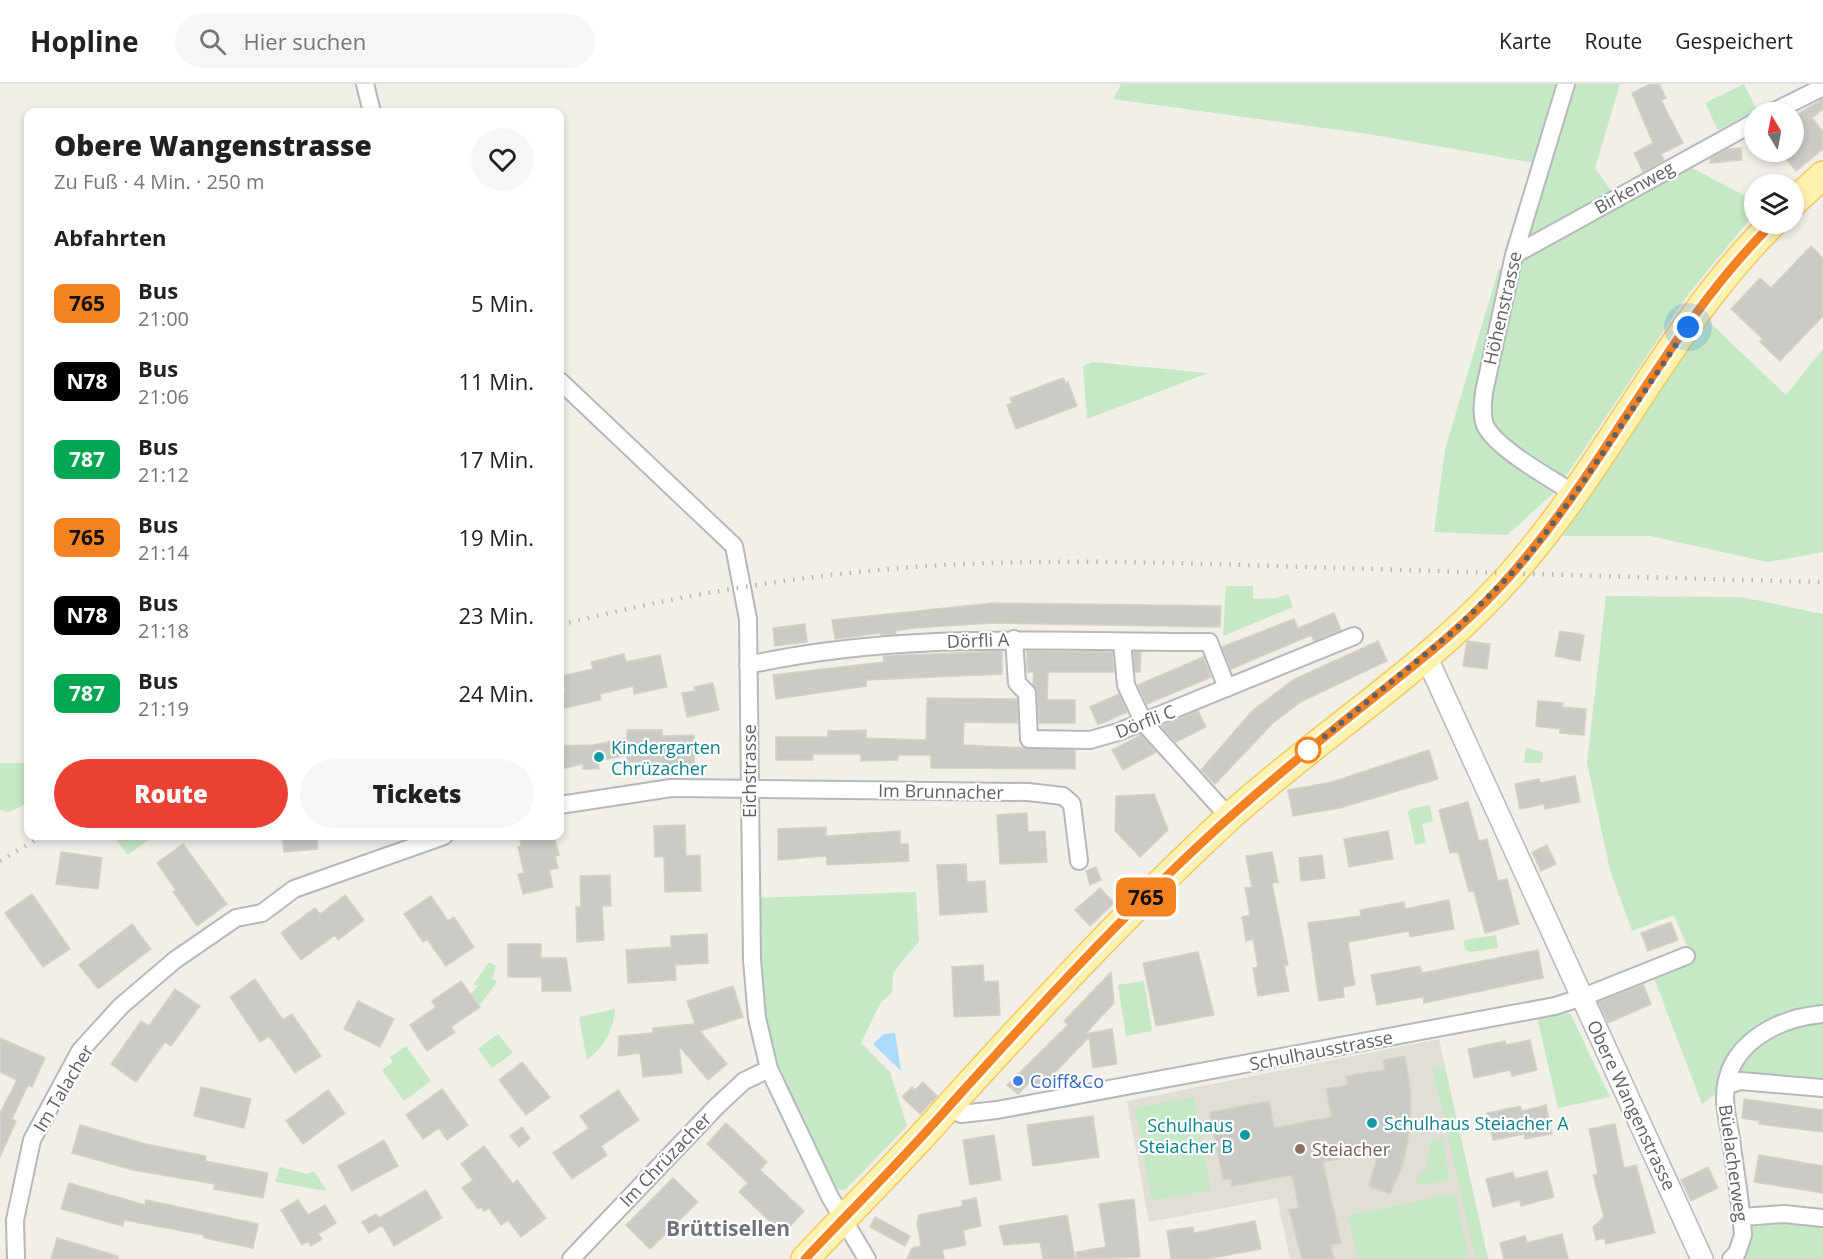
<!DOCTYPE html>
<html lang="de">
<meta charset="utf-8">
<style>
:root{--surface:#fff;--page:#f6f6f6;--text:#202124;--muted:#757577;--line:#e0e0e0;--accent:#ea4335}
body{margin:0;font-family:"Open Sans",sans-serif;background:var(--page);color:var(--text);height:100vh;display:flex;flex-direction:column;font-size:22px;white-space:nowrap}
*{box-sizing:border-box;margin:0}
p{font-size:20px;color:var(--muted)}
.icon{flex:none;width:33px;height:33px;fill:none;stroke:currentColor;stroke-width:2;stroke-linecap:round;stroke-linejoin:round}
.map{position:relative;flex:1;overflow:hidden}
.details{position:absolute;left:24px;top:24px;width:540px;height:732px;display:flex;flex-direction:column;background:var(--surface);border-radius:12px;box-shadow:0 3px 9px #0003}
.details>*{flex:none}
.badge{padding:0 12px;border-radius:9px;font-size:21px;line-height:39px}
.needle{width:39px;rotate:350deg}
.controls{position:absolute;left:1744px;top:18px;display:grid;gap:12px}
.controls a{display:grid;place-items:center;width:60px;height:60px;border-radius:50%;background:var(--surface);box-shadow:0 3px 9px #0003;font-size:30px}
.you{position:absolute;width:30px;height:30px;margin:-15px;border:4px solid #fff;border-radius:50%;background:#1a73e8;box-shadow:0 0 0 9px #1a73e833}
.map>.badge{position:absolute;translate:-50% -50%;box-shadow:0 0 0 3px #fff}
h2{padding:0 30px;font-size:22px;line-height:54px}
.round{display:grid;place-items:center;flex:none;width:63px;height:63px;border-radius:32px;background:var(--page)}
.overview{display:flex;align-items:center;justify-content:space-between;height:102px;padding:0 30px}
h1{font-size:28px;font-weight:800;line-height:45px}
.primary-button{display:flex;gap:12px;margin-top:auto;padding:12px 30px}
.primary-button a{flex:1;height:69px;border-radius:36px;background:var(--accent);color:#fff;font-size:24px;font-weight:800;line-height:69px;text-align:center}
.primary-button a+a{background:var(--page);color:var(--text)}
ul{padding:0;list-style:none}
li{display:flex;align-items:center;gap:18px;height:78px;padding:0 30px}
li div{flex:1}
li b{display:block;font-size:22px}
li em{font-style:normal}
li .badge{min-width:66px;font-weight:700;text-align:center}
header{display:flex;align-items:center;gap:36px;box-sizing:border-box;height:84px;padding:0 30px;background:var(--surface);border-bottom:2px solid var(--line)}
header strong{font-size:28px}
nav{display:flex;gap:33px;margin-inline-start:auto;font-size:21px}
.search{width:420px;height:54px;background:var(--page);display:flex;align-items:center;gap:15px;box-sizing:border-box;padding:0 21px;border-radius:33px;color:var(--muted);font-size:22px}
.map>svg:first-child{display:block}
.education{fill:#e1ded6}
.green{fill:#c5e8c5}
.water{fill:#aadaff}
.building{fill:#cccac5;stroke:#d6d1c6;stroke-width:1.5}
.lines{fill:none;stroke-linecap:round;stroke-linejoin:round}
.minor-casing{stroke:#b5b8bc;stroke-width:20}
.tertiary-casing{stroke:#b5b8bc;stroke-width:24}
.primary-casing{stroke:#f2c960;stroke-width:30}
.minor{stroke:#fff;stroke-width:16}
.tertiary{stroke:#fff;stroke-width:21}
.primary{stroke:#fff2af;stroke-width:27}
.rail{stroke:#b6b7b8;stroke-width:4.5;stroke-dasharray:1.5 8;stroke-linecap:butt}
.line-casing{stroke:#fff;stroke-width:14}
.line{stroke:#f58220;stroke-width:9}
.walk{stroke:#5f6368;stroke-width:6;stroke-dasharray:0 10.8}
.stop-dot{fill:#fff;stroke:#f58220;stroke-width:3}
.culture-dot{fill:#0f9aa8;stroke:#fff;stroke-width:2}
.shop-dot{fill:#3f7fe0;stroke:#fff;stroke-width:2}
.education-dot{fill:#8d6e63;stroke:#fff;stroke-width:2}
.labels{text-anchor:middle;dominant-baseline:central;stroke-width:4.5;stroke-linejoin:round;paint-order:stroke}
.street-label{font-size:18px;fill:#5f6368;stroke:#fff}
.culture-label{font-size:18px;fill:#0d838f;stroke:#fff;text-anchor:start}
.shop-label{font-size:18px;fill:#366cbe;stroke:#fff;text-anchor:start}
.education-label{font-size:18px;fill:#785e54;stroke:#fff;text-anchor:start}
.quarter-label{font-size:21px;font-weight:bold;fill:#70757a;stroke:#fff}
</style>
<header>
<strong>Hopline</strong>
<div class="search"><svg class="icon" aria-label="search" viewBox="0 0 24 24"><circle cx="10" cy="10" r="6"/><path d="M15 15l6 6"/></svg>Hier suchen</div>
<nav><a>Karte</a><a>Route</a><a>Gespeichert</a></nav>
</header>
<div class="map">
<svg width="1823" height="1175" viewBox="0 0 1823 1175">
<rect width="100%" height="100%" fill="#f1efe8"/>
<path class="education" d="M1439,955l49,220h-198l-13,-61 -128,24 -22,-121z"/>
<path class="green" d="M1121,0h438l-24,79 -167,-29 -255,-35z
M1572,0h48l-25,84 24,34 65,-38 71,37v12l-66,80 -133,198 -49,44 -73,-3 11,-82 53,-179 16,-16z
M1744,0l13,26 -39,20 -13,-27z
M1707,236l79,75 37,-46v203l-55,10 -118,-26h-87l94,-146z
M1092,278l116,11 -121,46 -4,-53z
M1226,502h27v13l24,-1 11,-4 5,13 -70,29z
M1606,512l135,1 82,17v474l-97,-2 -24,18 -53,-139 39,-17 -14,-33 -42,16 -22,-61 -23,-107z
M1526,664l17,4 -1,11h-18z
M0,679h28v40l-19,9 -9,-2z
M1430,721l3,16 -11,3 4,19 -11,2 -7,-33 3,-3z
M113,752h41l-26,19z
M916,808l3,49 -26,32 -1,20 -11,9 -20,41 29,29 17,54 -61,63 -6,1 -8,-5c-30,-63 -66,-128 -72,-199 -2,-29 -2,-59 -2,-88z
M1496,851l2,13 -28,4 -5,-3 -1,-9z
M489,878l7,4 -4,12 5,4 -17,23 -9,-11 7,-8 -4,-2z
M1144,897l8,50 -26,5 -8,-51z
M615,925c-2,22 -10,37 -28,51l-8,-43z
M1570,929l40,84 -52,11 -21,-91z
M498,950l15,19 -21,15 -14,-19z
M406,962l25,35 -27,20 -22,-31 11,-8 -3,-5z
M1445,984l43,191h-12l-43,-189z
M1194,1013l17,93 -59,10 -17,-92z
M1442,1054l8,42 -32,6 -2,-9 10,-8 5,-29z
M280,1083l27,7 7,-3 13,20 -52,-9z
M1455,1109l14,66h-111l-10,-43z
M1742,1133l81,1v41h-92z"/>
<path class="water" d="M895,949l6,38 -28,-27 11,-10z"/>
<path class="building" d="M1650,0h9l7,14 -5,2 22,43 -22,11 3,6 -21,12 -9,-19 19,-10 -21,-50z
M1823,15v10l-11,9 11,14v17l-27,22 -16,-19h14v-36z
M1741,64l1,12 -32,3v-4l18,-10z
M1811,162l12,12v58l-43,45 -20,-19 3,-3 -32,-30 29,-31 11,10z
M1063,294l3,5 2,-1 9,24 -61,23 -9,-24 5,-2 -2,-5z
M993,519l228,3 -1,21 -228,-4 -78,5 -19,3 1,3 -15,1v-2l-46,6 -3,-19z
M1334,529l7,17 -27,11 -3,-6 -80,34 -9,-22 72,-28 4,9z
M805,540l2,18 -32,4 -2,-18z
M1560,547l24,4 -4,26 -25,-5z
M1378,557l9,20 -85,40 -29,22 -58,61 -14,-14 51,-59 41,-31z
M1467,557l23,3 -3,25 -24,-3z
M1002,567v23l-136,6v6l-90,13 -3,-24 111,-13 -1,-6z
M1027,567l85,1 2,20h-66l-1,28h28v23h-36l-2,-30 -4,-9 1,-12h-7z
M1133,568h8l-1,20h-5z
M624,570l2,8 34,-7 7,32 -33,7 -1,-8 -33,8 1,6 -41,9v-17h6l-4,-16 31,-7 -2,-7z
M1203,573l8,20 -64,27 -9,-19z
M713,599l6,27 -32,7 -5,-24 13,-2 -1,-4z
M1119,610l8,18 -29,13 -8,-18z
M927,614l90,1 1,24 -54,-1 -1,23 112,5v19l-144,-1v-13h-33v5l-37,1v-7h-48v6h-37v-23h52v-6l38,-1v8l60,2z
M1538,617l25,2 -1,4 24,2 -2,26 -24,-2v-4l-24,-3z
M1198,627l8,16 -30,15 -15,-16z
M627,646h35v6l32,-1v33l-32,1v-7h-35v-7l-29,6 1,8h-16v-5l-23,5v-23l33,-1 34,-7z
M1141,651l15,17 -33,18 -11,-20z
M1429,666l9,29 -98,29 -47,8 -5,-26 44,-8z
M1575,692l5,26 -35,7 -1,-5 -24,5 -5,-25 24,-5 1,4z
M1154,710l14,36 -28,27 -25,-26 1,-35z
M1468,718l11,39 8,-2 11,42 9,-2 12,45 -34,9 -11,-42 -5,1 -11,-40 -8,1 -11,-43z
M1027,729l1,19 17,-1 2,31 -47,2 -3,-49z
M685,741l1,31 14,-1 1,36 -36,1 -1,-35h-9l-1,-31z
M826,743v9l74,-5v13h8l1,17 -82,4 -1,-9 -48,4v-31z
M1388,747l5,28 -44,8 -5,-28z
M282,752h35l1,13 -34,3z
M540,752h14l5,19 -4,1 3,12 -9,2 4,17 -30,7 -5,-20 6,-1 -6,-26 3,-1 -1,-6z
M183,760l44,60 -30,22 -24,-34 3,-2 -19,-27z
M1547,761l9,19 -15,7 -9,-19z
M61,768l41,6 -4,31 -42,-5z
M1272,768l6,30 -6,1 16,82h-4l5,26 -31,5 -5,-28 5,-1 -5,-28 -7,2 -4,-24 8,-2 -5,-27 7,-1 -6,-31z
M1322,771l3,23 -24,3 -2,-23z
M966,780l1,18 18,-1 2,31 -47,3 -3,-50z
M1096,783l5,13 -11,5 -4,-14z
M610,791l1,31h-9l2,34 -27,2 -1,-35h5l-1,-31z
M1100,804l14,15 -24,23 -15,-16z
M32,810l38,55 -27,18 -38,-54z
M345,811l19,25 -26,20 -3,-5 -34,25 -20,-27 34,-25 5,6z
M431,812l17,25 6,-4 20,30 -28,19 -19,-27 -4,3 -19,-28z
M1449,816l5,29 -44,8 -1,-6 -61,11 7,43 -12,2 1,10 -25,4 -11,-78 53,-7 -1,-6 44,-8 1,7z
M1671,838l7,18 -30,11 -7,-18z
M132,840l19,25 -53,40 -19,-24z
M707,850l1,29 -33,2 1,15 -48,3 -2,-33 45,-3v-11z
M508,860h33v14h25l5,33h-29v-14h-34z
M1538,866l5,28 -119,25 -1,-6 -46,8 -6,-30 49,-9 2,7z
M1198,868l16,63 -58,11 -13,-63z
M983,881l1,17 14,-1 2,34 -46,2 -2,-50z
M1111,888l3,31 -29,31 27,-5 5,35 -24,4 -4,-31 -48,50 -4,1 -7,-6 -12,12 -11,-9 61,-60 -4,-4z
M255,895l28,41 9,-6 29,42 -26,17 -26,-37 -9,6 -30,-45z
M461,897l19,26 -29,20 4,5 -28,19 -17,-26 26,-18 -4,-6z
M1643,900l8,20 -43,19 -10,-21z
M733,902l10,31 -43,14 27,33 -19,16 -29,-34 3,27 -39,4 -3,-24 -22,3 1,-20 34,-3v-5l42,-4 -8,-23z
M175,905l25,17 -29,40 -6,-4 -29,40 -25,-18 30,-43 8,5z
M358,917l36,18 -14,28 -36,-18z
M0,954l45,20 -13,29 -4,-2 -16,34 4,2 -16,36v-44l17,-33 -17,-8z
M1530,956l7,30 -25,6 -2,-6 -36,8 -6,-29 37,-8 1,4z
M1405,972l6,37 -1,35 -7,36 -13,30 -21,-8 10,-36 -56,12 18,81 -10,2 3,14h-32l-13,-49 10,-2 -7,-33 -60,11 -1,-7 -8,1 -13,-68 59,-11 5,27 58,-11 -6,-28 22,-4 -2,-9 39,-6 -2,-10z
M522,978l28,35 -24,18 -27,-35z
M923,998l14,14 -17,18 -18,-17 10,-10 3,3z
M201,1003l50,12 -7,29 -50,-12z
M442,1005l26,36 -21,15 -8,-12 -16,11 -17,-24z
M328,1006l17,23 -42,31 -17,-23z
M618,1006l21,30 -38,26 6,9 -35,24 -19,-26 36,-25 -9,-12z
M1744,1015l79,11v22l-64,-8v-3l-17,-3z
M1546,1021l6,29 -27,5 -1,-5 -31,6 -6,-27 33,-7 2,5z
M1093,1032l6,41 -66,9 -6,-41z
M726,1039l41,39 -7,8 44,41 -21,23 -44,-42 9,-9 -41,-39z
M1615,1040l9,44 12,-3 19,68 -49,11 -2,-6 -8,2 -3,-13 11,-10 -11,-42 5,-1 -9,-45z
M80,1041l66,19 60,12 -1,5 63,12 -5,25 -49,-9 1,-5 -82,-14 -61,-17z
M522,1043l8,11 -11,9 -9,-11z
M994,1051l7,45 -31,5 -7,-45z
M384,1056l14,26 -46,25 -14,-25z
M484,1062l29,38 4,-4 29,38 -25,19 -13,-17 -7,5 -12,-17 -5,3 -3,-4 -3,2 -16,-21 11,-8 -12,-16z
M1759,1071l64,11v27l-69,-11z
M1708,1083l10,21 -27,13 -10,-21z
M1547,1087l7,26 -33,9 -1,-6 -27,7 -7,-28 27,-7 2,7z
M673,1094l25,24 -48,47 -24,-24z
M69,1099l76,22 1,-5 112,24 -5,24 -49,-10v-3l-80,-15 -1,6 -62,-17z
M426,1106l16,28 -48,28 -12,-21 -13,8 -7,-11 14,-8 3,4z
M976,1114l5,28 -18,4 3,15 -24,5 2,9h-37l5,-11 9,-2 -4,-23 2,-8 44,-9 -1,-5z
M1134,1115l6,58 -63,2 -1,-7 30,-5 -7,-43z
M298,1116l10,15 17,-10 11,18 -18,11 4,5 -11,7 -3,-5 -6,4 -21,-35z
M1067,1131l8,44h-32l-3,-17 -36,3 -5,-19z
M875,1133l35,19 -5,10 -35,-19z
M1255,1137l6,28 -54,10h-36l-4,-28 26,-4 1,6z
M1562,1150l6,25h-64l-4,-16 25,-7 2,7z
M57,1154l61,18v3h-67z"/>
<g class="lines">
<defs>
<path id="minor" d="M365,0l7,28
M1566,0l-52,171 -30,137c-1,11 -3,22 1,33 11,24 67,54 90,69
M1773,28l50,-25
M1514,171l241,-133
M560,297l174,165 14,73 4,341 5,58 12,51 61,128 37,62
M1014,555l3,44 10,10 2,46 61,1 28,-8 236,-96
M1122,558l4,43 18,38 85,94
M748,581c152,-34 307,-23 461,-23l18,46
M560,721l111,-17 357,4 35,4 9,8 7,57
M1726,1002l14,-5 83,7
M951,1021l10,9 36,-4 558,-104 28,-9 103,-41
M1742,1133l42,-3 39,4
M16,1175l-1,-39 17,-80 48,-89 41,-45 54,-46 61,-42 26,-5 32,-24 150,-53
M571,1175l145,-152 28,-26 25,-12
M1731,1175l6,-6 6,-18c-2,-32 -8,-64 -12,-96 -2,-13 -6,-27 -6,-41 0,-54 52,-80 98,-84"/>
<path id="tertiary" d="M1426,572l276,603"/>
<path id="primary" d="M1794,118l29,-27
M805,1175c49,-52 100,-102 147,-156 88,-97 177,-193 273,-282 88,-81 192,-145 273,-232 105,-111 165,-257 274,-365"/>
</defs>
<use href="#minor" class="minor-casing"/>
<use href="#tertiary" class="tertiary-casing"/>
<use href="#primary" class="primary-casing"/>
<use href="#minor" class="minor"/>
<use href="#tertiary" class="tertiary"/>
<use href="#primary" class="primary"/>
<path class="rail" d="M560,541c125,-32 254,-52 383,-60 132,-7 264,-1 396,3 161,5 323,10 484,14
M0,777l42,-25"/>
</g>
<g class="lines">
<defs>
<path id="line" d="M805,1175c49,-52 100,-102 147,-156 83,-92 167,-184 258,-268 49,-45 100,-87 153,-129 46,-37 94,-73 135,-117 104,-111 165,-257 274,-365"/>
</defs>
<use href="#line" class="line-casing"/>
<use href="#line" class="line"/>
<path class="walk" d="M1308,666l147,-120 71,-71 49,-65 113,-167"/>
</g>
<circle class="stop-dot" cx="1308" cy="666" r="12"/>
<g class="culture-dot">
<circle cx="599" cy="673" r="6"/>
<circle cx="1372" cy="1039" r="6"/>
<circle cx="1245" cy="1051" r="6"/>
</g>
<circle class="shop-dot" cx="1018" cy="997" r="6"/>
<circle class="education-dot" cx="1300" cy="1065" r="6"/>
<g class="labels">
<g class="street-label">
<text transform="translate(1634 103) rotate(-29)">Birkenweg</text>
<text transform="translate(1502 224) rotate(-77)">Höhenstrasse</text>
<text transform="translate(978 556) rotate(-2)">Dörfli A</text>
<text transform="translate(1145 637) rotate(-21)">Dörfli C</text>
<text transform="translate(749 687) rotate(-90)">Eichstrasse</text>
<text transform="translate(941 707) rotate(1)">Im Brunnacher</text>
<text transform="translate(1321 966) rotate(-11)">Schulhausstrasse</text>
<text transform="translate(63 1004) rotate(-59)">Im Talacher</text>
<text transform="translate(1632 1021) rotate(65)">Obere Wangenstrasse</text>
<text transform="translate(665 1075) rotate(-46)">Im Chrüzacher</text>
<text transform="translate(1734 1079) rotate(82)">Büelacherweg</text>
</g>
<g class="culture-label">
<text x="611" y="663">Kindergarten<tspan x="611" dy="21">Chrüzacher</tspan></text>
<text x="1384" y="1039">Schulhaus Steiacher A</text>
<text x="1233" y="1041" text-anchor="end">Schulhaus<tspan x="1233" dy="21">Steiacher B</tspan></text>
</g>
<g class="shop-label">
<text x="1030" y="997">Coiff&amp;Co</text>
</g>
<g class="education-label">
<text x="1312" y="1065">Steiacher</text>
</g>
<g class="quarter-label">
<text x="728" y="1144">Brüttisellen</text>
</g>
</g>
</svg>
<div class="controls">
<a><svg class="needle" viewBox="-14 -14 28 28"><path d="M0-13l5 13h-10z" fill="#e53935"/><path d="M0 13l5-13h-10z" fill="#757577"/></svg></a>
<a><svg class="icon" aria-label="layers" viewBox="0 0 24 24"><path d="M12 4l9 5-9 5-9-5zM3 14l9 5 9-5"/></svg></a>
</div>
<div class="you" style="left:1688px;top:243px"></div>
<b class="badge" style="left:1146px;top:813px;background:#f58220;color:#111">765</b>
<section class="details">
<div class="overview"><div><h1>Obere Wangenstrasse</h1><p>Zu Fuß · 4 Min. · 250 m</p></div><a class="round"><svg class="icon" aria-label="heart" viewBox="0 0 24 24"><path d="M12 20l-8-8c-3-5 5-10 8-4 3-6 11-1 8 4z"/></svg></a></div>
<h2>Abfahrten</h2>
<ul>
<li><span class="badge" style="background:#f58220;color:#111">765</span><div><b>Bus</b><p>21:00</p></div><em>5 Min.</em></li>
<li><span class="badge" style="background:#000;color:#fff">N78</span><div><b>Bus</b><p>21:06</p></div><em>11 Min.</em></li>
<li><span class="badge" style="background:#00a651;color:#fff">787</span><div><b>Bus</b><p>21:12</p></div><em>17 Min.</em></li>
<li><span class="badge" style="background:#f58220;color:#111">765</span><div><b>Bus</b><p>21:14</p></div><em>19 Min.</em></li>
<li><span class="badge" style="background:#000;color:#fff">N78</span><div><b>Bus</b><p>21:18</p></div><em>23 Min.</em></li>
<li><span class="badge" style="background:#00a651;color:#fff">787</span><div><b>Bus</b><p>21:19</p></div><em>24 Min.</em></li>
</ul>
<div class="primary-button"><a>Route</a><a>Tickets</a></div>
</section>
</div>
